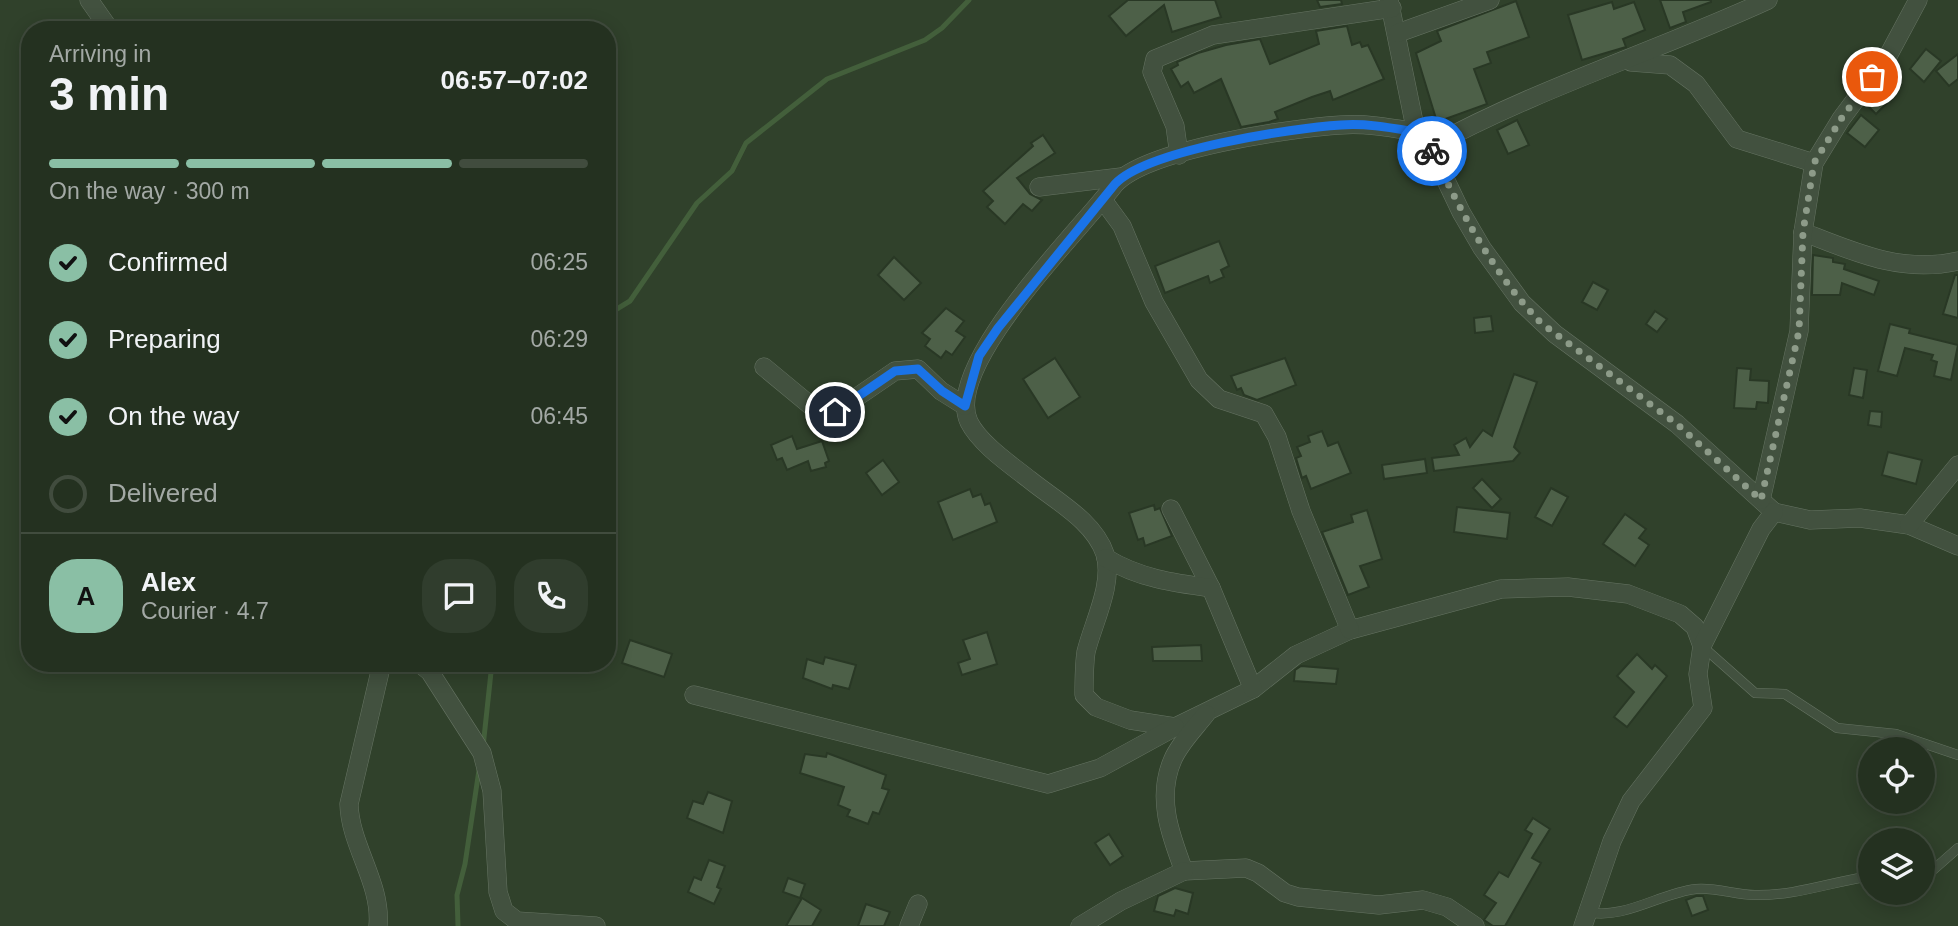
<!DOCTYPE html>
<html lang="en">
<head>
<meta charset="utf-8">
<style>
	:root { --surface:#243120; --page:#303d2d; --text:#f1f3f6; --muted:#a3a9a5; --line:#414c3e; --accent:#8abfa5 }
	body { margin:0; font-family:Helvetica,sans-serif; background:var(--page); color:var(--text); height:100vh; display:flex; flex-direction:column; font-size:26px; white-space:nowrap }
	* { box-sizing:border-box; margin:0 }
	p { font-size:23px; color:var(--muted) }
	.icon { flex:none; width:38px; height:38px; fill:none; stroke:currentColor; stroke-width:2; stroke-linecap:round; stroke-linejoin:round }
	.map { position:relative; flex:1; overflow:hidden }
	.drawer { position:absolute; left:21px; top:21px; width:595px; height:651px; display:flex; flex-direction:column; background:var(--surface); border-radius:28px; box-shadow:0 4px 18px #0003,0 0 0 2px var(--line) }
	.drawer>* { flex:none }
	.tools { position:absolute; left:1858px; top:737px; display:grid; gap:14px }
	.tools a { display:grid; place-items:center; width:77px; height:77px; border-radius:50%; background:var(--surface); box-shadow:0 4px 18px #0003,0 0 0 2px var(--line); font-size:35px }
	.pin { position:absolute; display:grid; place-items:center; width:60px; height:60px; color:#fff; margin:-30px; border:4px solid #fff; border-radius:50%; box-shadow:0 2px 7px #0007 }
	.courier { position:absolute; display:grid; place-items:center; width:70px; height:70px; margin:-35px; border:5px solid #1a73e8; border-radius:50%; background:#fff; color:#222; box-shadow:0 2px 9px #0007 }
	.headline em { font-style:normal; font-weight:700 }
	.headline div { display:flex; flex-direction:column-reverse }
	.headline { display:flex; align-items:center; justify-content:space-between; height:119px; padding:0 28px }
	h1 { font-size:46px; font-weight:700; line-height:52px }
	.bar { display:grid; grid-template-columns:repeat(4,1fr); gap:10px 7px; align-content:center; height:84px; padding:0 28px }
	.bar i { height:9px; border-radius:5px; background:var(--line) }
	.bar .selected { background:var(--accent) }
	.bar p { grid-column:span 4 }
	.line { display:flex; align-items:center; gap:18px; padding:0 28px; border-top:2px solid var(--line) }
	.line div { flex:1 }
	.round { display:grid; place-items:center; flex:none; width:74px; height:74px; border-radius:28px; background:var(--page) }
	ol { padding:0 28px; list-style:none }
	li { display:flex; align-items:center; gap:21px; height:77px }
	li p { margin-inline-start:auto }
	li .icon { padding:7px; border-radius:50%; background:var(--accent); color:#111; stroke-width:4 }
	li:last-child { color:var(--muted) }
	li i { width:38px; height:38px; border:4px solid var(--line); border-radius:50% }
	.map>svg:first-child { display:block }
</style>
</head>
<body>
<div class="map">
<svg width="1958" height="926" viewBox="0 0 1958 926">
	<rect width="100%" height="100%" fill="#30412b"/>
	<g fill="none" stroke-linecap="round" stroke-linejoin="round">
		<g stroke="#435f3b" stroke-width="5">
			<polyline points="607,315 630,301 697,203 732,171 746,143 827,79 925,40 942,28 969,0"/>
			<polyline points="483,747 492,663"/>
			<polyline points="458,926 457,895 465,864 479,770"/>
		</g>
	</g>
	<g fill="#4d6048" stroke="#293825" stroke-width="2">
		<polygon points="1128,0 1215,0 1221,17 1172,32 1164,5 1126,36 1109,16"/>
		<polygon points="1317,0 1341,0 1342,4 1320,7"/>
		<polygon points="1660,0 1711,0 1711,2 1683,12 1686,22 1670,28"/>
		<polygon points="1516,1 1529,37 1487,52 1491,63 1474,69 1487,104 1437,122 1416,53 1441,41 1437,31"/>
		<polygon points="1612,2 1614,9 1634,2 1645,30 1623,39 1626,47 1582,60 1568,15"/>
		<polygon points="1347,26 1352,45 1360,42 1362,47 1368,45 1384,79 1333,100 1330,91 1312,97 1275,112 1278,119 1269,122 1241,127 1221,79 1194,93 1188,82 1181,87 1171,69 1178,65 1177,62 1198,53 1226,45 1260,39 1270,64 1319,44 1316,31"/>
		<polygon points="1926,49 1941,61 1924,82 1910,69"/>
		<polygon points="1958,54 1958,79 1949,86 1936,71"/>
		<polygon points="1879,88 1891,99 1876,114 1866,104"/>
		<polygon points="1861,115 1879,130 1865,147 1847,133"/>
		<polygon points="1517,120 1529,145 1508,154 1497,130"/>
		<polygon points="1043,135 1055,153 1017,178 1030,194 1042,200 1032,211 1023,204 1005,224 987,207 993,201 983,191 1033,146 1031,143"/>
		<polygon points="1219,241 1229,266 1221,270 1224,277 1210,283 1208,276 1165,293 1155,266"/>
		<polygon points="1813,255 1833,258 1833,262 1845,264 1844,269 1879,281 1874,295 1842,283 1840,295 1812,295"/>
		<polygon points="894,257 921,283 904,300 878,275"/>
		<polygon points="1955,275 1958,275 1958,318 1943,314"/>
		<polygon points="1593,282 1608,290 1597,310 1582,302"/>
		<polygon points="946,308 964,321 956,331 965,337 952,355 946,351 941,358 925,346 930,339 922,333"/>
		<polygon points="1655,311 1667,319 1657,332 1646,324"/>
		<polygon points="1491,316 1493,331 1475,333 1474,318"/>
		<polygon points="1890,324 1910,329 1909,333 1958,345 1951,380 1934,376 1937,362 1931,360 1933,355 1905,348 1897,376 1878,371"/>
		<polygon points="1055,358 1080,397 1048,418 1023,379"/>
		<polygon points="1285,358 1296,385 1257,400 1244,395 1241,388 1237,390 1231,376"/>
		<polygon points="1737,368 1751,369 1750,380 1769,381 1768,403 1757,402 1756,409 1734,408"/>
		<polygon points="1854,368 1867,370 1863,398 1849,395"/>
		<polygon points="1514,374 1537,382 1514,447 1520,453 1513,461 1434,471 1432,458 1459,455 1454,445 1466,438 1470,447 1483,430 1492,436"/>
		<polygon points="1870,411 1882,412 1881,427 1868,425"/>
		<polygon points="1322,431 1328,446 1338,442 1351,473 1311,489 1306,476 1302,478 1296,458 1301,456 1297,447 1310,442 1308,436"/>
		<polygon points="792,436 797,449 822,441 829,461 825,463 826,467 811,471 808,461 787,470 782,458 777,460 771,445"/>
		<polygon points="1888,452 1922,460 1916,484 1882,475"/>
		<polygon points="1425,459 1427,473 1384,479 1382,465"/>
		<polygon points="883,460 899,482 882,495 866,473"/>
		<polygon points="1482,479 1501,499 1492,508 1473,488"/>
		<polygon points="1551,488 1568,497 1552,526 1535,517"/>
		<polygon points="970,489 973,497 981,494 985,505 990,503 997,522 953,540 938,502"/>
		<polygon points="1154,505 1155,510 1160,508 1172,536 1145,546 1143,538 1138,540 1129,513"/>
		<polygon points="1457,507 1510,513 1507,539 1454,532"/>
		<polygon points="1367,510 1382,559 1360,566 1369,587 1348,595 1322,532 1353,522 1351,515"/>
		<polygon points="1625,514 1646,529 1639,538 1649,545 1635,566 1603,544"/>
		<polygon points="987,632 997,664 962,675 958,663 970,659 963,640"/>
		<polygon points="630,640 672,654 664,677 622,663"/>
		<polygon points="1201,645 1202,661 1153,661 1152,647"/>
		<polygon points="1637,654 1652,669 1655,665 1667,676 1627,727 1614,717 1634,692 1617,676"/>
		<polygon points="825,657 856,665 849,689 833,685 832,689 803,678 807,659 823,664"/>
		<polygon points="1301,666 1338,669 1336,684 1294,681 1295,670"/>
		<polygon points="827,753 886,775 882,788 889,790 879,814 873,812 868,824 847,816 850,810 838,805 844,787 800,773 805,754 826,757"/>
		<polygon points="708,792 732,801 723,833 687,818 693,801 703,804"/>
		<polygon points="1533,818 1550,829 1532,858 1541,863 1505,926 1493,926 1484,920 1496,903 1484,895 1499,872 1508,877 1532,834 1525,830"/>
		<polygon points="1109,834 1123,856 1110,865 1095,843"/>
		<polygon points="709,860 725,866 717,887 721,889 714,904 688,892 694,877 701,880"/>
		<polygon points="788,878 805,884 800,898 783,892"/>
		<polygon points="1175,888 1193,893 1188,914 1176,910 1174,916 1154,911 1158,896"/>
		<polygon points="1696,896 1703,896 1708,910 1692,916 1686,900"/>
		<polygon points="802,898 821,910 812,926 786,926"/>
		<polygon points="866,904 890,912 884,926 858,926"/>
	</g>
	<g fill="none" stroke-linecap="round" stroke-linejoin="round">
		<g stroke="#667463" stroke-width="10">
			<g id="service">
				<polyline points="1702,646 1755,693 1785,694 1837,728 1896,734 1958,755"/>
				<polyline points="1923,871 1933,870 1958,848"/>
				<path d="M1587,912c38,8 73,-19 109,-23 19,-2 40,6 59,6 40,1 76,-13 116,-19"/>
			</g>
		</g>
		<g stroke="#667463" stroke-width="19">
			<g id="minor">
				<polyline points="89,0 110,30"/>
				<polyline points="1389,0 1416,132 1430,147 1461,212 1482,248 1522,303 1555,334 1677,424 1774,512 1810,520 1860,518 1909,525 1958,546"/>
				<polyline points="1398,33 1490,0"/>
				<polyline points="1631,62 1670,65 1696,84 1737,139 1814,163"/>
				<path d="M1416,132c-24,-4 -50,-9 -75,-7 -50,3 -193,24 -226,59 -33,45 -173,181 -146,238 11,22 42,43 61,58 26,21 64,41 75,74 9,30 -12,69 -19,98 -2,14 -2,29 -2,43l12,12 34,13 45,7 78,-38 43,-34 54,-25 151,-41 67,-2 60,7 52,20 15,13 7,19"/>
				<path d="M1430,147c108,-59 227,-96 338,-147"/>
				<polyline points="1179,155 1175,126 1152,72 1155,59 1213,35 1392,8"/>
				<polyline points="1039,187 1121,177"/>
				<polyline points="1103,200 1122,226 1154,302 1199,380 1219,399 1264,414 1277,437 1301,511 1350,630"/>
				<path d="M1803,232c51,20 99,42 155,29"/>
				<polyline points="764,367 822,415 835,412 895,371 918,369 941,391 965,406"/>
				<polyline points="1761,500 1799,331 1803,232 1814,163 1841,119 1888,56 1918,0"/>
				<polyline points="1171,509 1211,588"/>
				<polyline points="1909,525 1958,465"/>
				<path d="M1106,558c32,20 68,25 105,30l42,101"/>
				<polyline points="419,663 430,672 482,753 492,791 498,892 504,911 517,921 596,926"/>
				<polyline points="694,695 1048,784 1100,768 1175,727"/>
				<path d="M1206,714c-11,14 -26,29 -33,45 -17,38 -3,75 11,112l62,-3 12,5 27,20 13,4 81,8 44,-5 24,7 28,19"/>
				<path d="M378,926c4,-43 -28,-80 -29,-122l33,-141"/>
				<polyline points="909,926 918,904"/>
				<polyline points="1080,926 1121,901 1184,871"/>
				<polyline points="1583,926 1612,841 1631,801 1703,708 1698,674 1702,646 1761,529 1774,512"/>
			</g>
		</g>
		<use href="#service" stroke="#42513f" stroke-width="9"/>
		<use href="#minor" stroke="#42513f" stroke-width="18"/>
	</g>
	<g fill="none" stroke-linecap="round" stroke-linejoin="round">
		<path stroke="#8d9b89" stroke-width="7" stroke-dasharray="0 12.6" d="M1432,151c30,63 61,122 109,172l136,101 84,76 38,-169 4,-99 11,-69 27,-44 31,-42"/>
		<path stroke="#1a73e8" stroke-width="9" d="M835,412l60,-41 23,-2 24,22 23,15 14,-50 19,-28 117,-144c32,-34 177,-56 226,-59 25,-2 51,3 75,7l16,19"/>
	</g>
</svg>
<div class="tools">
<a><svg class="icon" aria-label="locate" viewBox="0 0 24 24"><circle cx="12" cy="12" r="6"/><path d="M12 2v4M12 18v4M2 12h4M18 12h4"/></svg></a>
<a><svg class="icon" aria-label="layers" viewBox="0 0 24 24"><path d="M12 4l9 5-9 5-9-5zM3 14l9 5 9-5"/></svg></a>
</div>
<div class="pin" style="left:1872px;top:77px;background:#ea580c"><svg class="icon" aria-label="bag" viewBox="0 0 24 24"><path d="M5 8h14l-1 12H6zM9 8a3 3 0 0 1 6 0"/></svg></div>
<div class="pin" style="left:835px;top:412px;background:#1f2937"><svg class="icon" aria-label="home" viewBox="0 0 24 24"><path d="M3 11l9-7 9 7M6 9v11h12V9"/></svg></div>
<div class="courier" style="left:1432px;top:151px"><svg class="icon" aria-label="bike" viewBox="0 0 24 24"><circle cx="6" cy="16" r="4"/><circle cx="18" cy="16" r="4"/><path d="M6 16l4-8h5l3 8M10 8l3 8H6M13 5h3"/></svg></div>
<section class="drawer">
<div class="headline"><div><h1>3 min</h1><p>Arriving in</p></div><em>06:57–07:02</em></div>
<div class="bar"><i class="selected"></i><i class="selected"></i><i class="selected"></i><i></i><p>On the way · 300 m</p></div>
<ol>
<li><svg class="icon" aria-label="check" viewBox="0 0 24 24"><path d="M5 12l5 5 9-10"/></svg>Confirmed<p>06:25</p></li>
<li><svg class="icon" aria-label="check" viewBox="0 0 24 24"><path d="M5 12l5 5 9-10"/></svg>Preparing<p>06:29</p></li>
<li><svg class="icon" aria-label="check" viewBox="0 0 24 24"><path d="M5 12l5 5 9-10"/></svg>On the way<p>06:45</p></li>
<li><i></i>Delivered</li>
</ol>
<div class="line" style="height:126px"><b class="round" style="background:var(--accent);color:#111">A</b><div><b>Alex</b><p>Courier · 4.7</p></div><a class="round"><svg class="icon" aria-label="chat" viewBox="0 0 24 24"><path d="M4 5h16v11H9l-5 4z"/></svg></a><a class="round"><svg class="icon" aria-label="phone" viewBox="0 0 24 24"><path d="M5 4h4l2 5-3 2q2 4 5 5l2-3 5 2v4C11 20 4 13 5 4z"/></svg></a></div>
</section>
</div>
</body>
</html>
